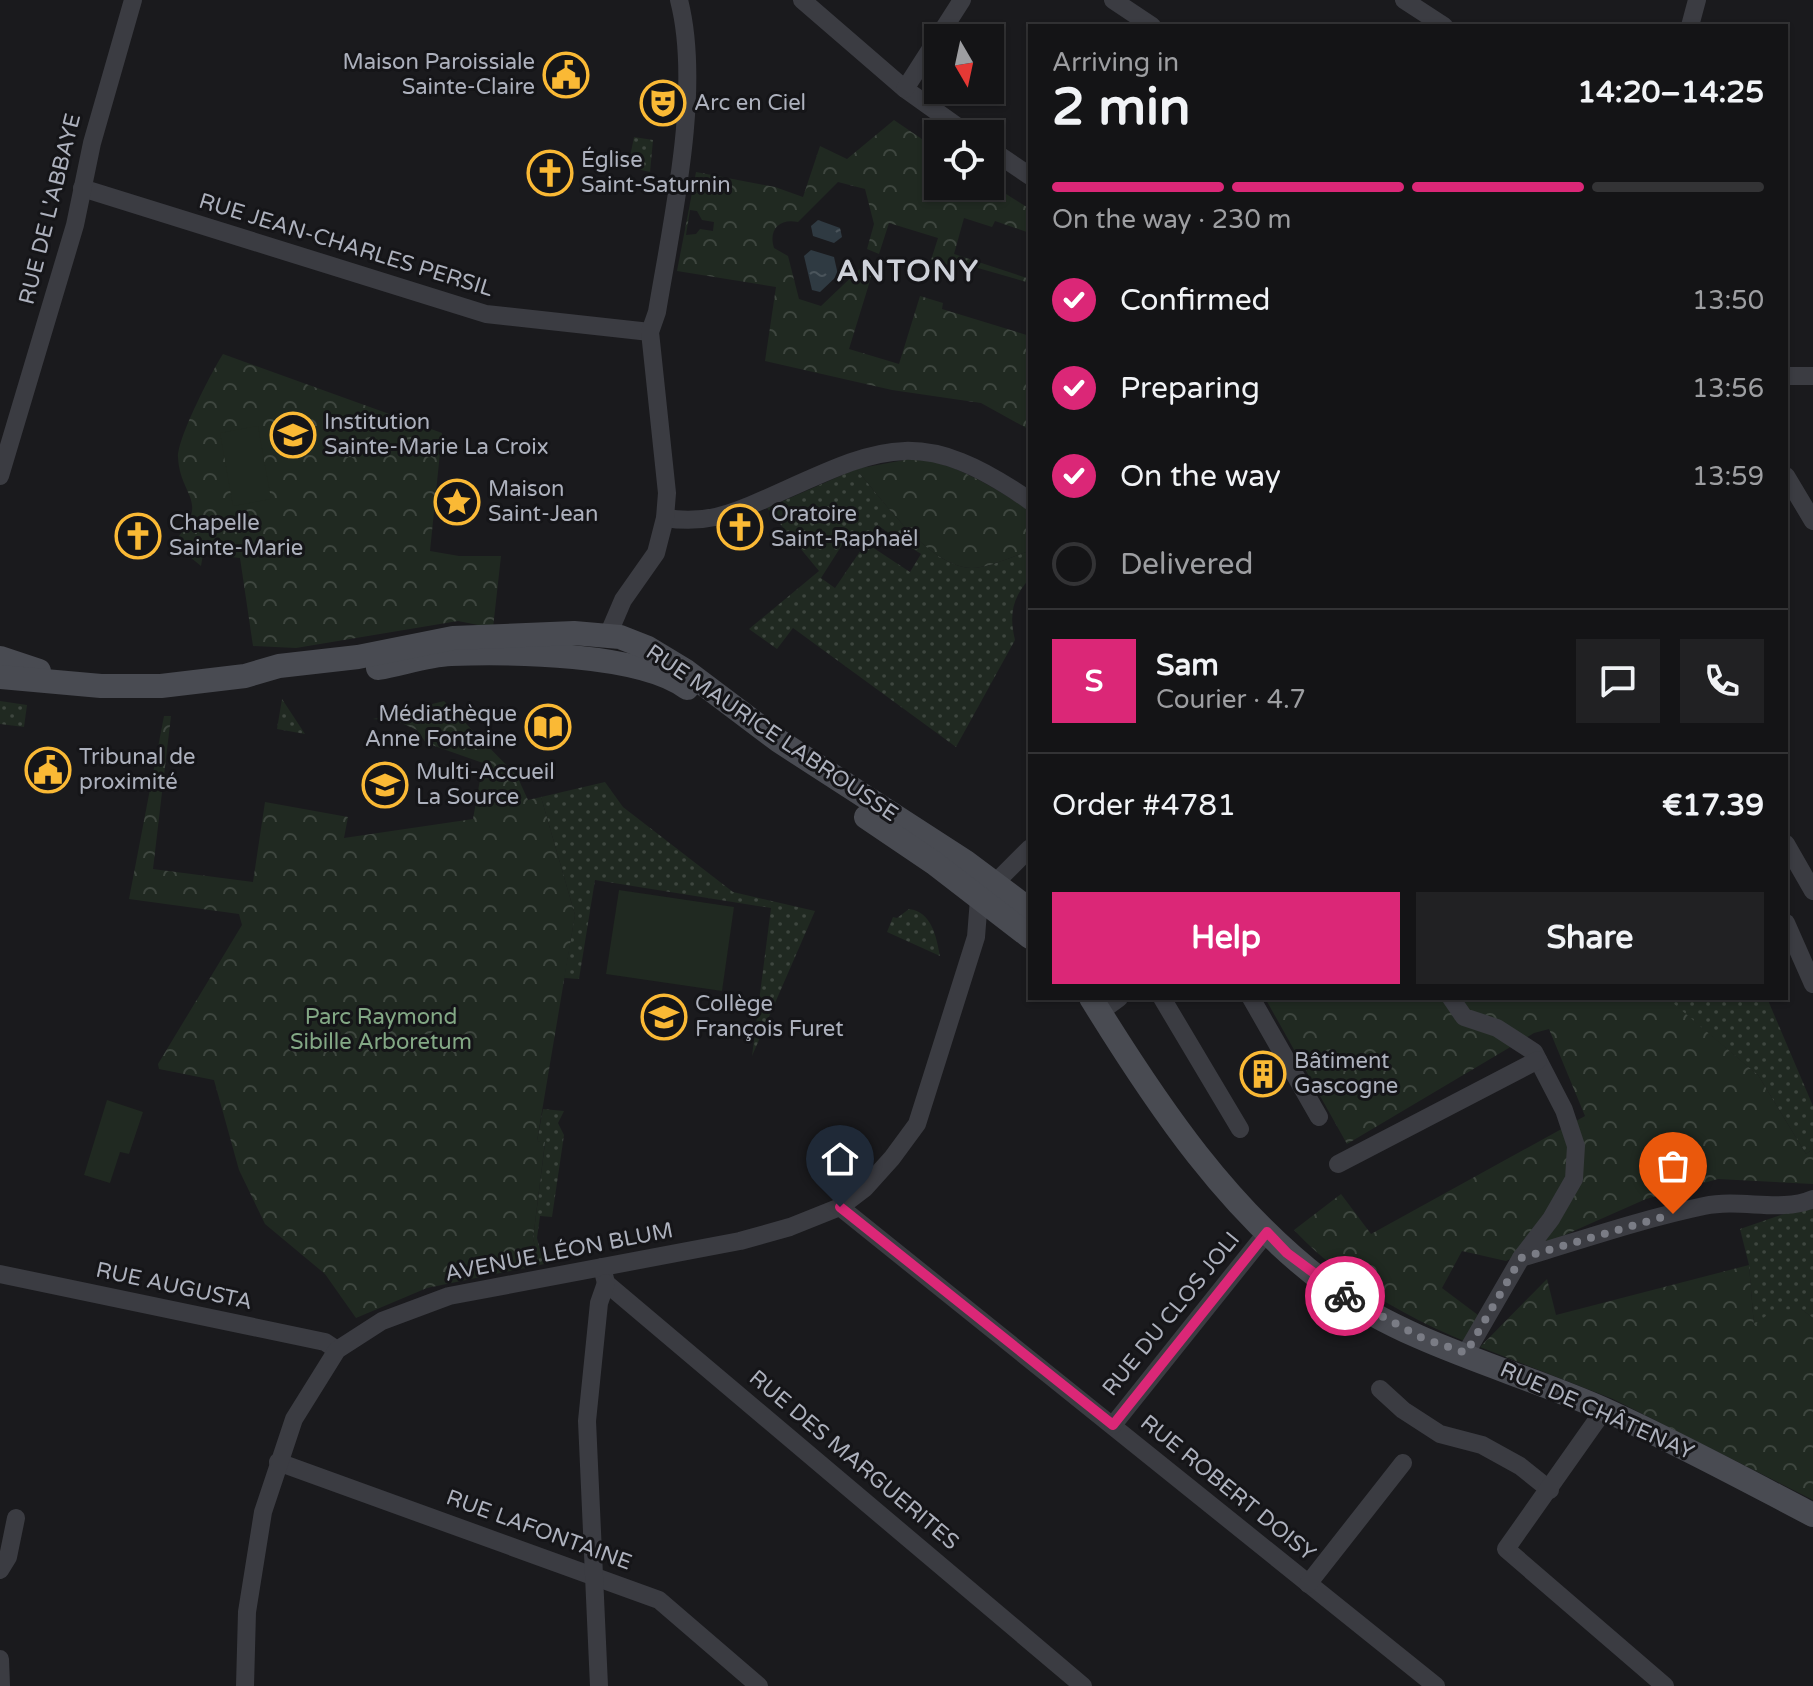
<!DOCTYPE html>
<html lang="en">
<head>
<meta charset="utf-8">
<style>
	:root { --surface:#141416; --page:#212123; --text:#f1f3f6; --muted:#9d9ea1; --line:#333335; --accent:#db2777 }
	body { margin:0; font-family:"Varela Round",sans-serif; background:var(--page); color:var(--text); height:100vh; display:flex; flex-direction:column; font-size:30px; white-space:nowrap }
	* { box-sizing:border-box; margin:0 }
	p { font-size:26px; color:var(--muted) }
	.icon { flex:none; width:44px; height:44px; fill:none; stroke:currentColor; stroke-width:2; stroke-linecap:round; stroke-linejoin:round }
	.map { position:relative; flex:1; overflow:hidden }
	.panel { position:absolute; left:1028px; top:24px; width:760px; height:976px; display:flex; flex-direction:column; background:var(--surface); border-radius:0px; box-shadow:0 2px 6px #0004,0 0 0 2px var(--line) }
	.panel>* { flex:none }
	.needle { width:52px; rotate:171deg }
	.fabs { position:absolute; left:924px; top:24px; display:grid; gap:16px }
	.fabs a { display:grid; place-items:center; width:80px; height:80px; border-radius:0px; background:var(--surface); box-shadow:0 2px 6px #0004,0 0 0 2px var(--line); font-size:40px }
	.pin { position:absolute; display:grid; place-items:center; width:68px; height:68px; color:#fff; margin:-82px -34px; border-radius:50% 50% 50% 0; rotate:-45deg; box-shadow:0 0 8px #0007 }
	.pin .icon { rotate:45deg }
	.courier { position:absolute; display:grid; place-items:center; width:80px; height:80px; margin:-40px; border:6px solid #db2777; border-radius:50%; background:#fff; color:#222; box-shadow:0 2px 10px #0007 }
	.summary em { font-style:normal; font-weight:700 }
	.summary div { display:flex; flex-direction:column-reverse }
	.summary { display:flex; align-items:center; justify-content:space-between; height:136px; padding:0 24px }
	h1 { font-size:52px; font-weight:700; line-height:60px }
	.bar { display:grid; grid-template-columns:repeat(4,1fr); gap:12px 8px; align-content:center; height:96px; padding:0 24px }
	.bar i { height:10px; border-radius:6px; background:var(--line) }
	.bar .on { background:var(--accent) }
	.bar p { grid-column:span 4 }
	.line { display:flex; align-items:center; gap:20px; padding:0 24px; border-top:2px solid var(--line) }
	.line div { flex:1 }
	.round { display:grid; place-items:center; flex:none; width:84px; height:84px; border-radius:0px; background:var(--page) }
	ol { padding:0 24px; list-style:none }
	li { display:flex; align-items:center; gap:24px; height:88px }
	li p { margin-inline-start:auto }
	li .icon { padding:8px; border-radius:50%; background:var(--accent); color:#fff; stroke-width:4 }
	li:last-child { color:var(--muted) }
	li i { width:44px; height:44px; border:4px solid var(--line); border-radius:50% }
	.cta { display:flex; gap:16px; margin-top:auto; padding:16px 24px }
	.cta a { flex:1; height:92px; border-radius:0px; background:var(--accent); color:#fff; font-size:32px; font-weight:700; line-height:92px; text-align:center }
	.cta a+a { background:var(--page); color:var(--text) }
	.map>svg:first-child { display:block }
</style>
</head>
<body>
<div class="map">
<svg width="1813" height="1686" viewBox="0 0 1813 1686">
	<defs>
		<pattern id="grass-dots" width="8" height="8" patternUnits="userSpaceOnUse" patternTransform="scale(2)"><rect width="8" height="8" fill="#202921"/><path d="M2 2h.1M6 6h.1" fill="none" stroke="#3e463f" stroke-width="1.8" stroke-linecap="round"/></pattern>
		<pattern id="forest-crowns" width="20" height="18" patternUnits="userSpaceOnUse" patternTransform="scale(2)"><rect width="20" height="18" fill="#202921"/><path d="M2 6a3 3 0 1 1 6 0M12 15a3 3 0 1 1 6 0" fill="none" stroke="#3e463f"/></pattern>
		<pattern id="water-ripples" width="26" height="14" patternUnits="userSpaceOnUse" patternTransform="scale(2)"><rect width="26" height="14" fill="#2f3a42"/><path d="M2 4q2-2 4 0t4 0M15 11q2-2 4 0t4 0" fill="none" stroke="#4a545b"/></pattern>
	</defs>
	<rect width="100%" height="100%" fill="#1a1a1d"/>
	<g fill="url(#grass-dots)" fill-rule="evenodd">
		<polygon points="634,137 653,140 650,172 628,167"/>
		<path d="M856,469c27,31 72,97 115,99 18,0 41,-12 59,-17v27c-18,20 -21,37 -15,62l-59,107 -163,-119 -16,21 -28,-20 70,-58 -52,-63zM877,525l44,29 -11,18 -44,-29zM849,534l16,10 -30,44 -14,-10z"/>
		<polygon points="282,699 305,734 277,729"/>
		<polygon points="0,701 27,705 24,727 0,724"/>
		<polygon points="605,782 623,807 733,892 815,911 752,1056 771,908 595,880 579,979 564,978 575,915 541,797"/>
		<path d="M909,909c23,3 27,27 31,47l-53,-24 6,-15 4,1z"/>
		<polygon points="1666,998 1767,998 1813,1106 1813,1149 1806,1154 1758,1075"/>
		<polygon points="543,1109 564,1111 558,1123 564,1135 552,1217 540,1216 537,1238 544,1264 540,1265 533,1239 545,1143 537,1141"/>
		<polygon points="1813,1204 1813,1318 1801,1309 1754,1326 1749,1265 1740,1229"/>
	</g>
	<g fill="url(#forest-crowns)" fill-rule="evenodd">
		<path d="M894,120l44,30v36l52,-2 40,25v24l-35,-12 -3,6 -28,-9 -10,36 76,25v4l-73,-21 -2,5 -24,-7 7,-22 -49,-15 -10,31 -12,-5 7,-25 -9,-35 -27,-7 -40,40c-18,-4 -30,7 -24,26l14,8 11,43 22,7 41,-39 11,4 -24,78 50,15 21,-68 23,7 -1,6 88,27v94l-49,-27 -89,-13 -127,-29 11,-74 -99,-16 19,-99 79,15 28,10 17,-51 27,13zM690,210l7,1 5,9 12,2 -1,9 -13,-2 -4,5 -10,1z"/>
		<path d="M223,354l219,79 -12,118 29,5h42l-8,72 -35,-7 -162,27 -43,-2 -13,-88 -37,-4 -2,12 -28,-23c39,-43 7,-45 5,-86 0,-20 34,-86 45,-103z"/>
		<path d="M915,458c45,7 78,29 115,53v40c-18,5 -41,17 -59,17 -43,-2 -88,-68 -115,-99z"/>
		<polygon points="444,701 517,776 528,800 541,797 575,915 537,1141 545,1142 533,1239 540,1265 427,1288 356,1318 325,1274 265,1224 239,1170 214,1080 159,1069 158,1064 242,925 239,914 129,899 164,716 171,716 153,869 253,882 265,802 348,817 344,838 473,819 483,763 426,743 417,730 399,722 373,719"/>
		<path d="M1265,998h402l91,77 48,79 7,-5v35l-95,-5 -72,20 -140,62 -44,-10 -20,37 40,30 -13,25c-62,-25 -129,-63 -175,-113l47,-36 30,40 214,-118 -36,-87 -15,4 -187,111z"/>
		<polygon points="1749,1265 1754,1326 1773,1310 1801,1309 1813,1318 1813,1500 1613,1399 1480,1347 1547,1279 1556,1315"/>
	</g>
	<g fill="#202921">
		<polygon points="258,426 271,499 233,506 220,433"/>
		<polygon points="619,890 734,907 722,991 606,974"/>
		<polygon points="107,1100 143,1112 129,1154 120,1152 110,1183 84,1175"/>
	</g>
	<g fill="url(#water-ripples)">
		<polygon points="818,220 840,228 842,237 834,243 813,236 811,226"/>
		<polygon points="811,250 834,257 838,275 820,292 812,290 804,256"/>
	</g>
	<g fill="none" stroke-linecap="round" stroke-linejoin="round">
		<g stroke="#3b3c42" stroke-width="18">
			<polyline points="802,0 905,89 968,134"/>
			<polyline points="1113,0 1152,26"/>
			<polyline points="1404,0 1444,26"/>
			<polyline points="1690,26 1697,0"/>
			<polyline points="905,89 962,0"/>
			<polyline points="990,149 1030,176"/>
			<polyline points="82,188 486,314 650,332"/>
			<polyline points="1786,376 1813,376"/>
			<polyline points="0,476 75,225 92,143 133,0"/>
			<polyline points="1786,476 1813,521"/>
			<path d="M665,518c39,6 65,-3 100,-19 114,-51 152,-77 265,2"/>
			<path d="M608,635l15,-35 33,-47 9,-35 2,-25 -17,-161 7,-20c15,-91 45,-223 22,-312"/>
			<polyline points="1786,844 1813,891"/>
			<polyline points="1786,923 1813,984"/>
			<polyline points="1162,998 1240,1129"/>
			<polyline points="1251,998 1319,1117"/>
			<path d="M1451,998l13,19 33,11 37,24 30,58 12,36 -2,33 -23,40 -30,39c60,-18 121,-39 183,-52 38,-8 76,7 109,-7"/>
			<polyline points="1100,1012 1119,998"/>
			<polyline points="1338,1164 1538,1060"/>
			<polyline points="840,1207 1436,1686"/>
			<polyline points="602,1267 606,1283 1083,1686"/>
			<polyline points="0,1274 325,1342 337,1350"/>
			<polyline points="1466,1353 1521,1258"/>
			<polyline points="1380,1389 1403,1410 1440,1434 1482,1445 1520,1466 1550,1490"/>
			<polyline points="1604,1410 1506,1549 1665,1686"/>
			<polyline points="1113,1425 1267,1232"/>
			<polyline points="278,1462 659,1600 759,1686"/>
			<polyline points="0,1570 8,1557 16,1518"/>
			<polyline points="1308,1584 1403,1463"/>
			<polyline points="0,1659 1,1686"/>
			<polyline points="245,1686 247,1612 263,1512 294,1419 337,1350 382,1321 449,1296 740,1241 790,1227 840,1207 865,1188 892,1158 917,1124 976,937 979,899 1030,848"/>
			<polyline points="599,1686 587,1421 599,1303 606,1283"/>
		</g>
		<g stroke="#494b52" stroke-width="24">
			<polyline points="0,658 39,671"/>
			<path d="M378,668c24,-4 49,-13 73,-14 59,-2 189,-1 236,34"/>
			<polyline points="0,677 101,686 161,686 245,676 279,666 358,657 453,638 574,633 620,637 648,648 686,671 779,741 966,862 1030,910"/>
			<polyline points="866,817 934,863 1030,937"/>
			<path d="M1091,998c66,107 138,215 242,291 75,55 184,82 270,120 71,32 141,70 210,106"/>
		</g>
	</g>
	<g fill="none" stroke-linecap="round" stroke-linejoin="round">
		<polyline stroke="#7a7c85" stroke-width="8" stroke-dasharray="0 14.4" points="1345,1296 1422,1338 1466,1353 1521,1258 1673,1214"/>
		<polyline stroke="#db2777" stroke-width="10" points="840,1207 1113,1425 1267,1232 1287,1253 1345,1296"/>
	</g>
	<defs>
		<g id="civic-ring" transform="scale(2.3)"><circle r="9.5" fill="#151518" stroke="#fab935" stroke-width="1.5"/><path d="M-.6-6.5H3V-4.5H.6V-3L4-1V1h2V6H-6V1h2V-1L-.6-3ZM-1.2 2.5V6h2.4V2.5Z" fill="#fab935"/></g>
		<g id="theatre-ring" transform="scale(2.3)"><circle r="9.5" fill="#151518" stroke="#fab935" stroke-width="1.5"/><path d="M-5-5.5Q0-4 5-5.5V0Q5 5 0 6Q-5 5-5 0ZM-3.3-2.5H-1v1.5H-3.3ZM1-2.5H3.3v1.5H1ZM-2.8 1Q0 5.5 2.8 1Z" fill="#fab935"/></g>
		<g id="church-ring" transform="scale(2.3)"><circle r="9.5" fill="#151518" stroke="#fab935" stroke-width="1.5"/><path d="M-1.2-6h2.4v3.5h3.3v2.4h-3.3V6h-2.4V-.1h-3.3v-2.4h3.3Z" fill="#fab935"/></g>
		<g id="school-ring" transform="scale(2.3)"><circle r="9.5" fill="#151518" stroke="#fab935" stroke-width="1.5"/><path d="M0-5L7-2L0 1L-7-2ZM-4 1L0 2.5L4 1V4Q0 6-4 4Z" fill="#fab935"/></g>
		<g id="sight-ring" transform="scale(2.3)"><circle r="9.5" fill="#151518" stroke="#fab935" stroke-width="1.5"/><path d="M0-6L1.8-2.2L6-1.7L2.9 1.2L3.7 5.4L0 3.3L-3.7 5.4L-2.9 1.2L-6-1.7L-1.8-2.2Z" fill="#fab935"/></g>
		<g id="library-ring" transform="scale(2.3)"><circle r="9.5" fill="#151518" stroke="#fab935" stroke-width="1.5"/><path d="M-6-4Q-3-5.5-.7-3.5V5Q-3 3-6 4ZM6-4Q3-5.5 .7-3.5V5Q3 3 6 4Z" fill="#fab935"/></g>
		<g id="building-ring" transform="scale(2.3)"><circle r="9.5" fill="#151518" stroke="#fab935" stroke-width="1.5"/><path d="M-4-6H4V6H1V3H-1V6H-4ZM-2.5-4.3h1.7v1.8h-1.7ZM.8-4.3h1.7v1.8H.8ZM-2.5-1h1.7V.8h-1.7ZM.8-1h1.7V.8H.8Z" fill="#fab935"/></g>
	</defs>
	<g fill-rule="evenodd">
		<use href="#civic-ring" x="566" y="75"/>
		<use href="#theatre-ring" x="663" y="103"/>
		<use href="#church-ring" x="550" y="173"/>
		<use href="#school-ring" x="293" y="435"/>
		<use href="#sight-ring" x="457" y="502"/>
		<use href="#church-ring" x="740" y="527"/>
		<use href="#church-ring" x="138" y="536"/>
		<use href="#library-ring" x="548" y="727"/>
		<use href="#civic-ring" x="48" y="770"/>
		<use href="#school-ring" x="385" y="785"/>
		<use href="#school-ring" x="664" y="1017"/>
		<use href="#building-ring" x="1263" y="1074"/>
	</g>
	<g text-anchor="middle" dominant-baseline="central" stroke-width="6" stroke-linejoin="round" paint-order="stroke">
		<g font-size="22" fill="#adb1bd" stroke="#151518" text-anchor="start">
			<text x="535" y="62" text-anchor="end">Maison Paroissiale<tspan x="535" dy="25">Sainte-Claire</tspan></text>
			<text x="694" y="103">Arc en Ciel</text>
			<text x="581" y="160">Église<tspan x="581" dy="25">Saint-Saturnin</tspan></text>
			<text x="324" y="422">Institution<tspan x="324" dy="25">Sainte-Marie La Croix</tspan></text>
			<text x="488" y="489">Maison<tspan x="488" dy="25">Saint-Jean</tspan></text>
			<text x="771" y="514">Oratoire<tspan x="771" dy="25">Saint-Raphaël</tspan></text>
			<text x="169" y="523">Chapelle<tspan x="169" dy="25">Sainte-Marie</tspan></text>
			<text x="517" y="714" text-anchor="end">Médiathèque<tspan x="517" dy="25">Anne Fontaine</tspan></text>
			<text x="79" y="757">Tribunal de<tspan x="79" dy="25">proximité</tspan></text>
			<text x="416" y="772">Multi-Accueil<tspan x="416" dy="25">La Source</tspan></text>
			<text x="695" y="1004">Collège<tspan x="695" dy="25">François Furet</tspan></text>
			<text x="1294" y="1061">Bâtiment<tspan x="1294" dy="25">Gascogne</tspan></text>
		</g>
		<g font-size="22" fill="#adb1bd" stroke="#151518">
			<text transform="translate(50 209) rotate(-76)">RUE DE L'ABBAYE</text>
			<text transform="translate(346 245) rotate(17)">RUE JEAN-CHARLES PERSIL</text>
			<text transform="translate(772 733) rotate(34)">RUE MAURICE LABROUSSE</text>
			<text transform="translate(559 1252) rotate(-11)">AVENUE LÉON BLUM</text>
			<text transform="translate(174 1286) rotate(12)">RUE AUGUSTA</text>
			<text transform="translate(1171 1314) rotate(-51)">RUE DU CLOS JOLI</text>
			<text transform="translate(1597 1411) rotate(24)">RUE DE CHÂTENAY</text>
			<text transform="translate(854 1460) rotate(40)">RUE DES MARGUERITES</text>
			<text transform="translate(1228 1488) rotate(39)">RUE ROBERT DOISY</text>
			<text transform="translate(539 1530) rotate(20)">RUE LAFONTAINE</text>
		</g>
		<g font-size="22" fill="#83a885" stroke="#151518">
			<text x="381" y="1017">Parc Raymond<tspan x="381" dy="25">Sibille Arboretum</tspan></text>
		</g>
		<g font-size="30" font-weight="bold" letter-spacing="2" fill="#ced1d9" stroke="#151518">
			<text x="908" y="271">ANTONY</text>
		</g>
	</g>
</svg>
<div class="fabs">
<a><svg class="needle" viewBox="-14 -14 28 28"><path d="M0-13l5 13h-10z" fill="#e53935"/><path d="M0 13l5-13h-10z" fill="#9d9ea1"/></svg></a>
<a><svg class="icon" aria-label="locate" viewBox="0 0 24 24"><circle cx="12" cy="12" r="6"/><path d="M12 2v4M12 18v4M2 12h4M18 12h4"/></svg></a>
</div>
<div class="pin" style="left:1673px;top:1214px;background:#ea580c"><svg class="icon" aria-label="bag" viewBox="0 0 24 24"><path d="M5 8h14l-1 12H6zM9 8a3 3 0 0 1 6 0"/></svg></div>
<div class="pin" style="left:840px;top:1207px;background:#1f2937"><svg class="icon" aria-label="home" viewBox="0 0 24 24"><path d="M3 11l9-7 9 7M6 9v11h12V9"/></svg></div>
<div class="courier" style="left:1345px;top:1296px"><svg class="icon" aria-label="bike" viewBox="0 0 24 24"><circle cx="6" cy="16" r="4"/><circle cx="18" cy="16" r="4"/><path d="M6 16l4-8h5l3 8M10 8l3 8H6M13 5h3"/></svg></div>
<section class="panel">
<div class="summary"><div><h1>2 min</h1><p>Arriving in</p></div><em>14:20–14:25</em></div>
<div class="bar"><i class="on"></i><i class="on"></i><i class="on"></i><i></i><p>On the way · 230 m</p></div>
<ol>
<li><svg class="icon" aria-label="check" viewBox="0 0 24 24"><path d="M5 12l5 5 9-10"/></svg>Confirmed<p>13:50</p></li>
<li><svg class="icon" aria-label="check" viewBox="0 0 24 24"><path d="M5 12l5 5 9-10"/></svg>Preparing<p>13:56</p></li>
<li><svg class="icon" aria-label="check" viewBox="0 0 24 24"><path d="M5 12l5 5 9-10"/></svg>On the way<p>13:59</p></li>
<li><i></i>Delivered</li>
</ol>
<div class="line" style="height:144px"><b class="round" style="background:var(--accent);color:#fff">S</b><div><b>Sam</b><p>Courier · 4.7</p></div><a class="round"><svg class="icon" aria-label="chat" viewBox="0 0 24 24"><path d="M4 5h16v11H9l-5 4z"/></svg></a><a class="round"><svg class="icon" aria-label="phone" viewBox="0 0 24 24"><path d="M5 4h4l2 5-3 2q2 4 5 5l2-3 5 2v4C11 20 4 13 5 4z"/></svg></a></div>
<div class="line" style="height:104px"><div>Order #4781</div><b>€17.39</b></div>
<div class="cta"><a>Help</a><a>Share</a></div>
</section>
</div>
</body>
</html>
